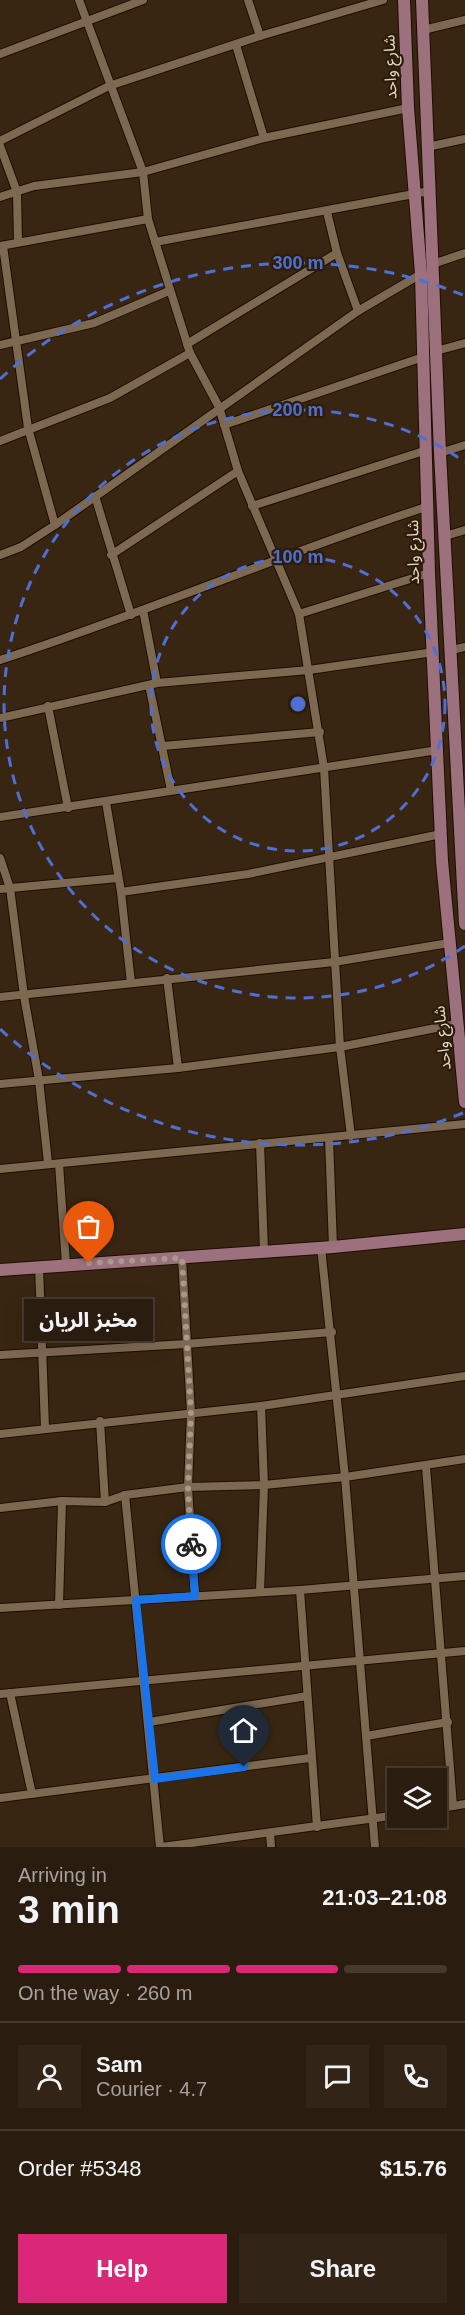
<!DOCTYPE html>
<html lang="en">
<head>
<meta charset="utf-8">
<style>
	:root { --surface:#2a1c0e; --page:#322517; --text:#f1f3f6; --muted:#a5a19e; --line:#463a2e; --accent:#db2777 }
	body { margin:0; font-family:Arial,"Noto Sans Arabic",sans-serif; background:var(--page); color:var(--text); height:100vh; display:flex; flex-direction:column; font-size:22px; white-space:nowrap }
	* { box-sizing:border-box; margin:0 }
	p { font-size:20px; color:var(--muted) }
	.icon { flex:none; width:33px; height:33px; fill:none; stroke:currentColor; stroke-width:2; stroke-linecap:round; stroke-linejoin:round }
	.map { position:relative; height:1847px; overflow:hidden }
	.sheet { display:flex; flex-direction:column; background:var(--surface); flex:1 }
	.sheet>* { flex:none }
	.controls { position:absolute; left:387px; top:1768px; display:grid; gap:12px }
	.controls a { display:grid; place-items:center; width:60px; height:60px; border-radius:0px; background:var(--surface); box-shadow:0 6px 24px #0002,0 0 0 2px var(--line); font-size:30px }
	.pin { position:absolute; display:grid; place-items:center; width:51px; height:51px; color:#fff; margin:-62px -26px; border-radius:50% 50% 50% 0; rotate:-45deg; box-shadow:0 0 6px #0007 }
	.pin .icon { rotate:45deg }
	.courier { position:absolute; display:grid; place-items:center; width:60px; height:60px; margin:-30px; border:4px solid #1a73e8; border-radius:50%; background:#fff; color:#222; box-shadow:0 2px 8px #0007 }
	.bubble { position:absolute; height:42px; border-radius:0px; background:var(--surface); box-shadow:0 6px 24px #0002,0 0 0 2px var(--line); font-size:20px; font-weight:800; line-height:42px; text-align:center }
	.headline em { font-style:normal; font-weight:800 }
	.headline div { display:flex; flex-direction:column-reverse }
	.headline { display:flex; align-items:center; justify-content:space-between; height:102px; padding:0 18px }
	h1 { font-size:39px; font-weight:800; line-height:45px }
	.bar { display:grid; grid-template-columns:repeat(4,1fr); gap:9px 6px; align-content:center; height:72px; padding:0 18px }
	.bar i { height:8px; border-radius:4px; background:var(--line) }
	.bar .selected { background:var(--accent) }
	.bar p { grid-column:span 4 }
	.line { display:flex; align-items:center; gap:15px; padding:0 18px; border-top:2px solid var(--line) }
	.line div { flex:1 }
	.round { display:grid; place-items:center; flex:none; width:63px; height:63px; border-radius:0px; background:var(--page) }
	.primary-button { display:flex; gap:12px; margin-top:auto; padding:12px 18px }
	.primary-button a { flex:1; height:69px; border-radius:0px; background:var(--accent); color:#fff; font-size:24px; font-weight:800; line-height:69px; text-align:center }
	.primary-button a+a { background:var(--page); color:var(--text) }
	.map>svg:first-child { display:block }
</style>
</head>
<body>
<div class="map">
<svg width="465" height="1847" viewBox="0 0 465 1847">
	<rect width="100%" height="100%" fill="#382612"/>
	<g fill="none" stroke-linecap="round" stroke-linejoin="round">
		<g stroke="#1f0e00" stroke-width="10">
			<g id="street">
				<polyline points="79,0 143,172 148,219 190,353 219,407 238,471 299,614 324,768 340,1047 351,1136"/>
				<polyline points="248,0 260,36"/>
				<polyline points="423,30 465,20"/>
				<polyline points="236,45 264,138"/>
				<polyline points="0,54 143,0"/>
				<polyline points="0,141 109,86 260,36 383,0"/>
				<polyline points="0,146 17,192 18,242"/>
				<polyline points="427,147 465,139"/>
				<polyline points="0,197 34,186 143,172 264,138 408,108"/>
				<polyline points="327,212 337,253 358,311"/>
				<polyline points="155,242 430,191"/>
				<polyline points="0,246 148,219"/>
				<polyline points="3,246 28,428 55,525"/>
				<polyline points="433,264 465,253"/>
				<polyline points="187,344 337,253"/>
				<polyline points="0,345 94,323 169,291"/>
				<polyline points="436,351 465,343"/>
				<polyline points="224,425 423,357"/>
				<polyline points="0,441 110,398 190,353"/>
				<polyline points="440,453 465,445"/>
				<polyline points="95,496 131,615"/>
				<polyline points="252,506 427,450"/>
				<polyline points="445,536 465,530"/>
				<polyline points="0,555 21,547 55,525 358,311 421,274"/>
				<polyline points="111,555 238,471"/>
				<polyline points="143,610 157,683"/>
				<polyline points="299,614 429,573"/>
				<polyline points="452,650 465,647"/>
				<path d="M0,660c145,-47 284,-107 429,-154"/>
				<polyline points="149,685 171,790"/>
				<polyline points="48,706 68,808"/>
				<polyline points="0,718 157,683 309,670 434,652"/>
				<polyline points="163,746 320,732"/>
				<polyline points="106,802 121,892 131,983"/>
				<polyline points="0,817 438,750"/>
				<polyline points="0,858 10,888 24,996 39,1080 48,1163"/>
				<polyline points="0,889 118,878"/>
				<polyline points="121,892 248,874 441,834"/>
				<polyline points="167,978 178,1068"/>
				<polyline points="0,997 334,962 449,943"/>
				<polyline points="0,1084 178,1068 340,1047 456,1024"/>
				<polyline points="329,1138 333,1247"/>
				<polyline points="260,1143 264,1251"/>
				<polyline points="59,1164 66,1264"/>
				<polyline points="0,1169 465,1124"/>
				<polyline points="321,1247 345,1477 375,1847"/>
				<polyline points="182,1258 191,1413 188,1487 195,1596"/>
				<polyline points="39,1267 45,1427"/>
				<polyline points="0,1355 186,1344 332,1332"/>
				<polyline points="100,1421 105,1502"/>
				<polyline points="0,1434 261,1406 465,1376"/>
				<polyline points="426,1467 453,1806"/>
				<polyline points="125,1495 160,1847"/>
				<polyline points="0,1508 62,1501 105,1502 125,1495 188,1487 264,1485 345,1477 465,1459"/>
				<polyline points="300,1590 317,1827"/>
				<polyline points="260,1592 264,1485 261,1406"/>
				<polyline points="59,1605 62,1501"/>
				<polyline points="0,1608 300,1590 465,1576"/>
				<polyline points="10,1693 32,1794"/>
				<polyline points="0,1694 465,1651"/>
				<polyline points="149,1722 307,1696"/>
				<polyline points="366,1736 448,1722"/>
				<polyline points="0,1798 310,1758"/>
				<polyline points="436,1809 465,1804"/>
				<polyline points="270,1833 271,1847"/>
				<polyline points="162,1847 398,1815"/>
			</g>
		</g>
		<g stroke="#1f0e00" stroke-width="14">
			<g id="secondary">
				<polyline points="404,0 408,108 421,274 429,573 442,861 465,1102"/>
				<polyline points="422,0 440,453 465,924"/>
				<polyline points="0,1270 333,1247 465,1234"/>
			</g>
		</g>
		<use href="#street" stroke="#7d6852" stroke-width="8"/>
		<use href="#secondary" stroke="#9d707e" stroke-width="12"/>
	</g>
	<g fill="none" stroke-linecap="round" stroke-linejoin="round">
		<polyline stroke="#a79a8b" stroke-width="6" stroke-dasharray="0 10.8" points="89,1263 182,1258 191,1413 188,1487 191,1544"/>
		<polyline stroke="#1a73e8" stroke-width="8" points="191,1544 195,1596 136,1600 155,1779 244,1767"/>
	</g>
	<g fill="none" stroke="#4e70d5" stroke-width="3" stroke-dasharray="10 8">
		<circle cx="298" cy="704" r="147"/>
		<path d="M465 946A294 294 0 1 1 465 462"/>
		<path d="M463 1113A441 441 0 0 1 0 1029M0 379A441 441 0 0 1 463 295"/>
	</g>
	<g text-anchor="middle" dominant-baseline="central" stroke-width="4.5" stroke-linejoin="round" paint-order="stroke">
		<g font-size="16" fill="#e3d8cc" stroke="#2d1c08">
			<text transform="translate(390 67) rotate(-92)">شارع واحد</text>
			<text transform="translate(413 552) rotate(-91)">شارع واحد</text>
			<text transform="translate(442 1038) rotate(-96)">شارع واحد</text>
		</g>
	</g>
	<circle cx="298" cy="704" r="9" fill="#4e70d5" stroke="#2d1c08" stroke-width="3"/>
	<g font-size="18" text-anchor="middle" font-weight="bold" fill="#4e70d5" stroke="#2d1c08" stroke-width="4.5" stroke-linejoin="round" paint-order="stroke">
		<text x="298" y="269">300 m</text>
		<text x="298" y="416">200 m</text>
		<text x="298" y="563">100 m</text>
	</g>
</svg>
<div class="controls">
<a><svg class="icon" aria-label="layers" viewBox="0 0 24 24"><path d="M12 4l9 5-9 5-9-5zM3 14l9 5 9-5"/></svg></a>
</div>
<div class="pin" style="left:89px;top:1263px;background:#ea580c"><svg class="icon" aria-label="bag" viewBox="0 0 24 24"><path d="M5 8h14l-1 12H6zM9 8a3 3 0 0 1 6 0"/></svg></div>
<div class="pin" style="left:244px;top:1767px;background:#1f2937"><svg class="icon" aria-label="home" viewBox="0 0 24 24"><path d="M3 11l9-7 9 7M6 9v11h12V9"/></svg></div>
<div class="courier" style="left:191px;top:1544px"><svg class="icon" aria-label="bike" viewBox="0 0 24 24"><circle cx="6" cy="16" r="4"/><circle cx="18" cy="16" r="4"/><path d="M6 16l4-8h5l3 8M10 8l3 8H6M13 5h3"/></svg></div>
<div class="bubble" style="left:24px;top:1299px;width:129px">مخبز الريان</div>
</div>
<section class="sheet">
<div class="headline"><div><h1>3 min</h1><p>Arriving in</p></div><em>21:03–21:08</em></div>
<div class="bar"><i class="selected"></i><i class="selected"></i><i class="selected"></i><i></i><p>On the way · 260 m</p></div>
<div class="line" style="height:108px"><a class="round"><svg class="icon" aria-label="person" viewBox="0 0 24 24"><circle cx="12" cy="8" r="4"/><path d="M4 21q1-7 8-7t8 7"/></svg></a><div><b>Sam</b><p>Courier · 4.7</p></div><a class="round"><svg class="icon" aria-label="chat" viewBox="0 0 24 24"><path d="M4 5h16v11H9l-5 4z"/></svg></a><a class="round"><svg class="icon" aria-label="phone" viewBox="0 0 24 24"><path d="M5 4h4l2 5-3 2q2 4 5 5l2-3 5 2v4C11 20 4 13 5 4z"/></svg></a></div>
<div class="line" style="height:78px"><div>Order #5348</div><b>$15.76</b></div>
<div class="primary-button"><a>Help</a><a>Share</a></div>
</section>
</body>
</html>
